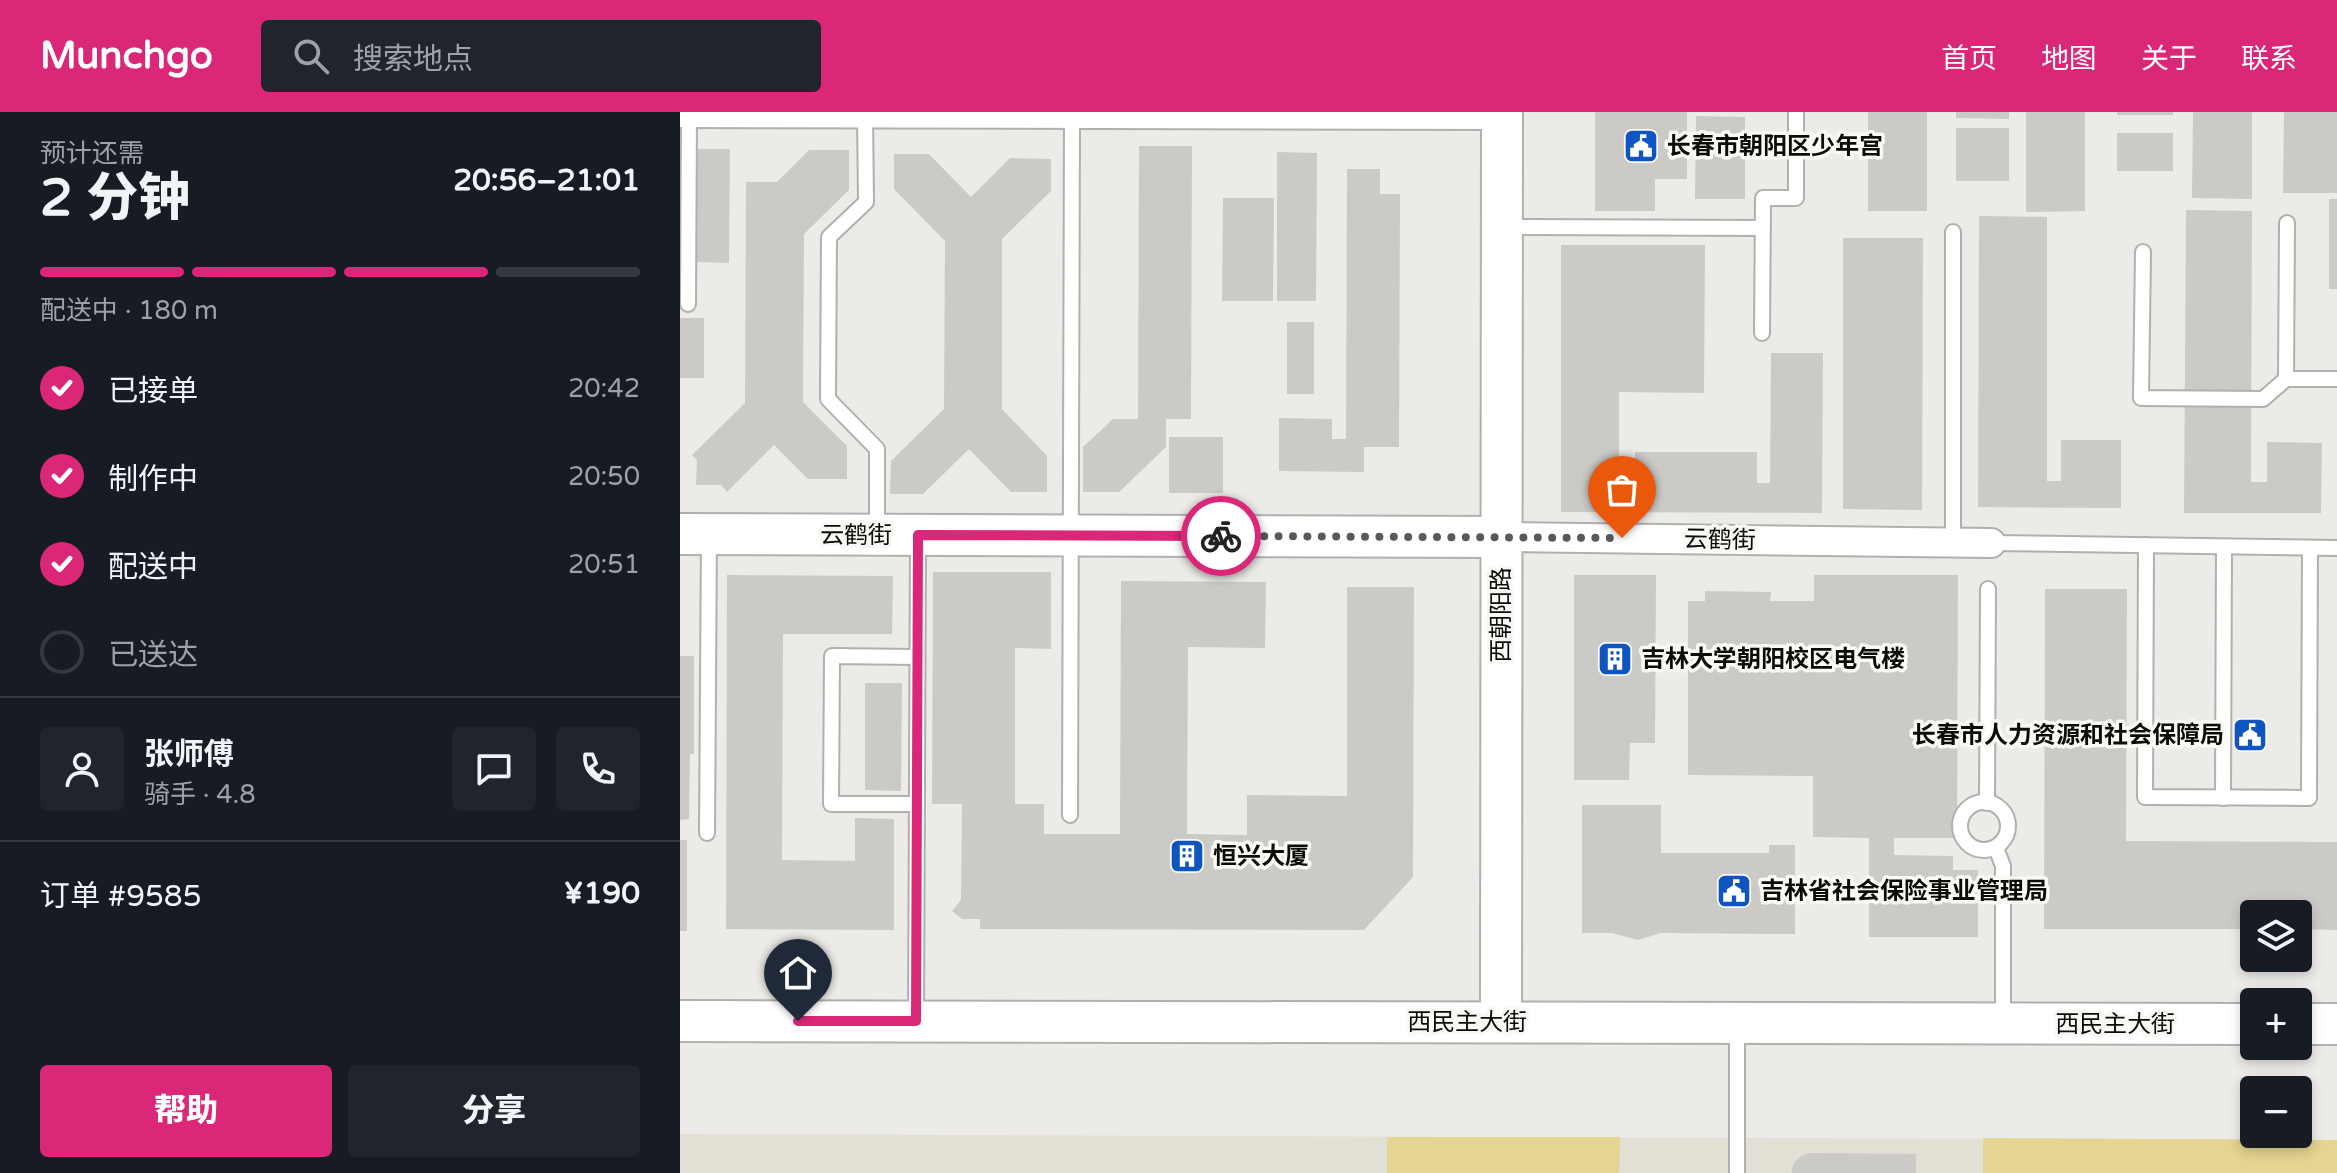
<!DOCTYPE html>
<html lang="zh">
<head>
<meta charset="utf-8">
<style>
	:root { --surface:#171b24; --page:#20242c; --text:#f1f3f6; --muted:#9ea1a6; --line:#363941; --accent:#db2777 }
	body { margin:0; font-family:"Varela Round","Noto Sans SC",sans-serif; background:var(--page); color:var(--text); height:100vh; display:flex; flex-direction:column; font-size:30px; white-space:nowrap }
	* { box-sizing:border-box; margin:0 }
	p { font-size:26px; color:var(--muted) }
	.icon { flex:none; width:44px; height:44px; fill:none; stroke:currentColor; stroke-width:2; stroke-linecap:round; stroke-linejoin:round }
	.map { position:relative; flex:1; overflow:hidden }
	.drawer { display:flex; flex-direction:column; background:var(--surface); width:680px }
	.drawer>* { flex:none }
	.buttons { position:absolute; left:1560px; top:788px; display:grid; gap:16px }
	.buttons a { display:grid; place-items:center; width:72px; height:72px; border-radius:8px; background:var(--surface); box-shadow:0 4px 12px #0003; font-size:40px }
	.pin { position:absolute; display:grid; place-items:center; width:68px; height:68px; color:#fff; margin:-82px -34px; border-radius:50% 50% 50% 0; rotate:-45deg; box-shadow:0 0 8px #0007 }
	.pin .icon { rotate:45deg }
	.courier { position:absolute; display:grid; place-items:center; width:80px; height:80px; margin:-40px; border:6px solid #db2777; border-radius:50%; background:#fff; color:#222; box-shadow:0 2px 10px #0007 }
	.summary em { font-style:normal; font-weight:800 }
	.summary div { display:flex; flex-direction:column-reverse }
	.summary { display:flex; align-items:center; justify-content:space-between; height:136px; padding:0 40px }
	h1 { font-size:52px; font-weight:800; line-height:60px }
	.bar { display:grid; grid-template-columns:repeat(4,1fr); gap:12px 8px; align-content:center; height:96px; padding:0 40px }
	.bar i { height:10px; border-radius:6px; background:var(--line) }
	.bar .current { background:var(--accent) }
	.bar p { grid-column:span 4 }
	.line { display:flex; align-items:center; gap:20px; padding:0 40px; border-top:2px solid var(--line) }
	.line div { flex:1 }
	.round { display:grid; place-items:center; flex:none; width:84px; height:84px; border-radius:8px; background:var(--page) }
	ol { padding:0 40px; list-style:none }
	li { display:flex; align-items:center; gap:24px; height:88px }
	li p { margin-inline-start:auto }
	li .icon { padding:8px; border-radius:50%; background:var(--accent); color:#fff; stroke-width:4 }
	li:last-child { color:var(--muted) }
	li i { width:44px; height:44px; border:4px solid var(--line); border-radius:50% }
	.cta { display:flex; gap:16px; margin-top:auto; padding:16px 40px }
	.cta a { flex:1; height:92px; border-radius:8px; background:var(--accent); color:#fff; font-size:32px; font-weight:800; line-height:92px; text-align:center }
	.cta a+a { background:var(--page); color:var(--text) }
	header { display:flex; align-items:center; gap:48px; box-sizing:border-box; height:112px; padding:0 40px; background:var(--accent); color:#fff }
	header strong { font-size:38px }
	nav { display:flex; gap:44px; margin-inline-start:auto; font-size:28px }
	.search { width:560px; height:72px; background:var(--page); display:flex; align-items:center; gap:20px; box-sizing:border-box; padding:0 28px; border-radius:8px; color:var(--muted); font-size:30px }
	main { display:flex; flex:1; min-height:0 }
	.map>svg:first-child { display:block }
</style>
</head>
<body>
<header>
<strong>Munchgo</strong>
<div class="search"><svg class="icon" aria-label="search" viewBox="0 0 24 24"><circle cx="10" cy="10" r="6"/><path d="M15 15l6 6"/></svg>搜索地点</div>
<nav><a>首页</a><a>地图</a><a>关于</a><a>联系</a></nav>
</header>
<main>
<section class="drawer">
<div class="summary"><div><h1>2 分钟</h1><p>预计还需</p></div><em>20:56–21:01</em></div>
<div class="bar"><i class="current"></i><i class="current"></i><i class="current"></i><i></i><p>配送中 · 180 m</p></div>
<ol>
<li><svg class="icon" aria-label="check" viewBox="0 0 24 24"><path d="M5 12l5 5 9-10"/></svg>已接单<p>20:42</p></li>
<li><svg class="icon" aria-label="check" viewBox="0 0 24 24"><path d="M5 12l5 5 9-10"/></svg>制作中<p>20:50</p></li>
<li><svg class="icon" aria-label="check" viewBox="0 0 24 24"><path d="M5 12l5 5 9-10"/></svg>配送中<p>20:51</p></li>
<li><i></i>已送达</li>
</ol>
<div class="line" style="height:144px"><a class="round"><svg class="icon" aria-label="person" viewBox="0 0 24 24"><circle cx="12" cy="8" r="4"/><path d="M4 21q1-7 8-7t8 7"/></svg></a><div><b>张师傅</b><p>骑手 · 4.8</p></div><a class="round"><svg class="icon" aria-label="chat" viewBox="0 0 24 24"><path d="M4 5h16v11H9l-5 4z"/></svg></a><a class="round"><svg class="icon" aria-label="phone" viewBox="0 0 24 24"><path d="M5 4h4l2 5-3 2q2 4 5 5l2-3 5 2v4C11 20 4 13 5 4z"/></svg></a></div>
<div class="line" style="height:104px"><div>订单 #9585</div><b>¥190</b></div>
<div class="cta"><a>帮助</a><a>分享</a></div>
</section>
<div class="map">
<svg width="1657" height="1061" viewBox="0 0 1657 1061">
	<rect width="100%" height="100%" fill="#ecebe8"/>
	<polygon fill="#e2dfd5" points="0,1022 1657,1028 1657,1061 0,1061"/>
	<g fill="#e5d592">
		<polygon points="707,1025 940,1025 939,1061 707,1061"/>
		<polygon points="1303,1026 1657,1028 1657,1061 1303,1061"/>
	</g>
	<g fill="#cbcac7">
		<polygon points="915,0 1007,0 1007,67 975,67 975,99 915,99"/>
		<rect x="1188" y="0" width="59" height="99"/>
		<polygon points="1276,0 1329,0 1329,7 1276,6"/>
		<polygon points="1346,0 1405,0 1405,99 1346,100"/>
		<rect x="1437" y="0" width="56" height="3"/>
		<polygon points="1513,0 1572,0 1572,87 1512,86"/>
		<polygon points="1604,0 1657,0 1657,81 1603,81"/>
		<polygon points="1016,4 1065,5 1065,87 1015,87"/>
		<rect x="1276" y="16" width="53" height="53"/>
		<rect x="1437" y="21" width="56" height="38"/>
		<polygon points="459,34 512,34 511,307 486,307 486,335 439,380 403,380 403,335 433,307 458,307"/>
		<polygon points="17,37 50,37 49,151 16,150"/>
		<polygon points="129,38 169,38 169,78 124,122 123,290 167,334 167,367 128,367 94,333 47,380 41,373 16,373 17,348 12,343 65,291 66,70 97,70"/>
		<polygon points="597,40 637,41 636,189 597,189"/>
		<polygon points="214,42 249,42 291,85 330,46 371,47 371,79 322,127 322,297 367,344 367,380 331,380 289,337 243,382 210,382 211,349 264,297 265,129 214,77"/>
		<polygon points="667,57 700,57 700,82 720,82 719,335 684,335 684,360 599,359 599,306 652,307 652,327 666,327"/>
		<polygon points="543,86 594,86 593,189 542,189"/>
		<rect x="1649" y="87" width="8" height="90"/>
		<polygon points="1506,98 1572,99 1571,370 1587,370 1587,330 1642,331 1641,401 1504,401"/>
		<polygon points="1299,104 1367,105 1367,369 1381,369 1381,328 1441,328 1441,396 1298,395"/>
		<polygon points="1163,126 1243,126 1242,398 1163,397"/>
		<polygon points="881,133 1025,133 1024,281 939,280 939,371 955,371 955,340 1077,340 1077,371 1090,371 1091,241 1143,241 1142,401 881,400"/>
		<rect x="0" y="206" width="24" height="60"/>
		<rect x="607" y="210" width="27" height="72"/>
		<rect x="489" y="325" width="54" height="56"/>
		<polygon points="253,460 371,460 371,537 335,536 335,692 364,692 364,722 440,722 441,469 586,470 585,536 508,535 507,722 567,723 567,683 667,684 667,475 734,475 733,765 684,818 300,817 300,807 282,807 272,799 281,788 282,692 252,692"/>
		<polygon points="47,463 213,464 212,522 103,522 102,748 175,749 175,706 214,707 214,818 46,817"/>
		<polygon points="894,463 976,463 975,631 950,631 949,668 894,668"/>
		<polygon points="1134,463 1278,463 1277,726 1214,726 1214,743 1273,744 1273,758 1298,758 1298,825 1189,825 1189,726 1133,725 1133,664 1008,663 1008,489 1025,489 1025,479 1091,480 1090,489 1134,489"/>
		<polygon points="1365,477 1447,477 1446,729 1657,730 1657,818 1618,817 1618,802 1574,802 1574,817 1364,817"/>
		<polygon points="0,544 14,544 14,642 10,642 9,707 0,708"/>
		<polygon points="185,571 222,571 221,679 185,678"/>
		<polygon points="902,693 981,693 981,741 1089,741 1089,733 1115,733 1115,822 981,821 958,828 932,821 902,821"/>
		<rect x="0" y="728" width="7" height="91"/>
		<polygon points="1130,1041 1236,1042 1236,1061 1111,1061 1114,1051 1121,1044"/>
	</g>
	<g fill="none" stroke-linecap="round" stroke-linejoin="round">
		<g stroke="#b1b0ad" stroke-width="18">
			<g id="lane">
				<polyline points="185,2 186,90 149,125 148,287 197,337 197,422"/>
				<polyline points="826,115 1083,116"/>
				<polyline points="1463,140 1461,286 1583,287 1606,267 1657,267"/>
				<polyline points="8,192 9,1"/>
				<polyline points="1082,221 1083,86 1116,86 1116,0"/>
				<polyline points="1606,267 1607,111"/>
				<polyline points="1273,431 1273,120"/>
				<polyline points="1311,431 1657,436"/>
				<polyline points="1466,433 1465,685 1629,686 1630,436"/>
				<polyline points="1543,686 1544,435"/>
				<circle cx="1304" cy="714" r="24"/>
				<polyline points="1307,691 1308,477"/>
				<polyline points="237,692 151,692 152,544 237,545"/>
				<polyline points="390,703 392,2"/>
				<polyline points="27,721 29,423"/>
				<polyline points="1316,736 1323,754 1323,910"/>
				<polyline points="236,909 238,426"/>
				<polyline points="1057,1061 1057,915"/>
			</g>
		</g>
		<g stroke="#b1b0ad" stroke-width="32">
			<g id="street">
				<polyline points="0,1 822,3"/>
				<polyline points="822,425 1311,431"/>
			</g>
		</g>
		<g stroke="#b1b0ad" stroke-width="44">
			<g id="secondary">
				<polyline points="0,422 822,425"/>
				<polyline points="0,909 1574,912"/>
				<polyline points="821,910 822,0"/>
				<polyline points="1618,912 1657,912"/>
			</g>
		</g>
		<use href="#lane" stroke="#fff" stroke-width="14"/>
		<use href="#street" stroke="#fff" stroke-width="28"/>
		<use href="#secondary" stroke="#fff" stroke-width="40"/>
	</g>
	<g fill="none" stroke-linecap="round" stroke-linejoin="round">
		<polyline stroke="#5a5958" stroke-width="8" stroke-dasharray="0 14.4" points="541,424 942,426"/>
		<polyline stroke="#db2777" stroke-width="10" points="118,909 236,909 238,423 541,424"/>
	</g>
	<defs>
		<g id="civic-square" transform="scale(1.8)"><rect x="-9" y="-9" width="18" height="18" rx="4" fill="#0f55bf" stroke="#f9f8f5"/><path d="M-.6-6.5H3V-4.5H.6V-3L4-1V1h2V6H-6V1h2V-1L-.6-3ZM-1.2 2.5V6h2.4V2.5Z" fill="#fff"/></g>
		<g id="building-square" transform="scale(1.8)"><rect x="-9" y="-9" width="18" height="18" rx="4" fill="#0f55bf" stroke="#f9f8f5"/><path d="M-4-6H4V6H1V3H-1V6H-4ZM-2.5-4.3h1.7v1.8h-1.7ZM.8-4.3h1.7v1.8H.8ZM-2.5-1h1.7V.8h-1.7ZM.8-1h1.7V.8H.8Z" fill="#fff"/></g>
	</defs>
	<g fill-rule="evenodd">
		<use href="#civic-square" x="961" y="34"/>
		<use href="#building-square" x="935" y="547"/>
		<use href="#civic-square" x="1570" y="623"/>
		<use href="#building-square" x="507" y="744"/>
		<use href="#civic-square" x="1054" y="779"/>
	</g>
	<g text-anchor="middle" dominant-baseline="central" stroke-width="7" stroke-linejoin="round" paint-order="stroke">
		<g font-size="24" font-weight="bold" fill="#0b0b0a" stroke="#f9f8f5" text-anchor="start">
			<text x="987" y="34">长春市朝阳区少年宫</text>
			<text x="961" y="547">吉林大学朝阳校区电气楼</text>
			<text x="1544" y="623" text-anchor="end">长春市人力资源和社会保障局</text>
			<text x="533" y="744">恒兴大厦</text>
			<text x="1080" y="779">吉林省社会保险事业管理局</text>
		</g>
		<g font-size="24" fill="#0b0b0a" stroke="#f9f8f5">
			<text x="176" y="423">云鹤街</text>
			<text transform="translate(1040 428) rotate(1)">云鹤街</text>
			<text transform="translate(821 503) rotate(-90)">西朝阳路</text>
			<text x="787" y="910">西民主大街</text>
			<text x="1435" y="912">西民主大街</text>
		</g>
	</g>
</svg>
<div class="buttons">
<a><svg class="icon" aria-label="layers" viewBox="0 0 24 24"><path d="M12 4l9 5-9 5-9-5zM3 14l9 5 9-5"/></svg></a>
<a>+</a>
<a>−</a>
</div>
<div class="pin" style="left:942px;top:426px;background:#ea580c"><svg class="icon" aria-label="bag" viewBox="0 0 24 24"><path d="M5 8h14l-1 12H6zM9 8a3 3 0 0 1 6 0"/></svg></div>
<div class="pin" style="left:118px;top:909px;background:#1f2937"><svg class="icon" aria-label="home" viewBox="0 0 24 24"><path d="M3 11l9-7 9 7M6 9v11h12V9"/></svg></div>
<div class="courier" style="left:541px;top:424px"><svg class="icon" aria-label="bike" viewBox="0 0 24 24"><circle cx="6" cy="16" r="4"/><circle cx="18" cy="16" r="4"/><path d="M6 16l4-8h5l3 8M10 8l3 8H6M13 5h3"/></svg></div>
</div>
</main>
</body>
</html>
